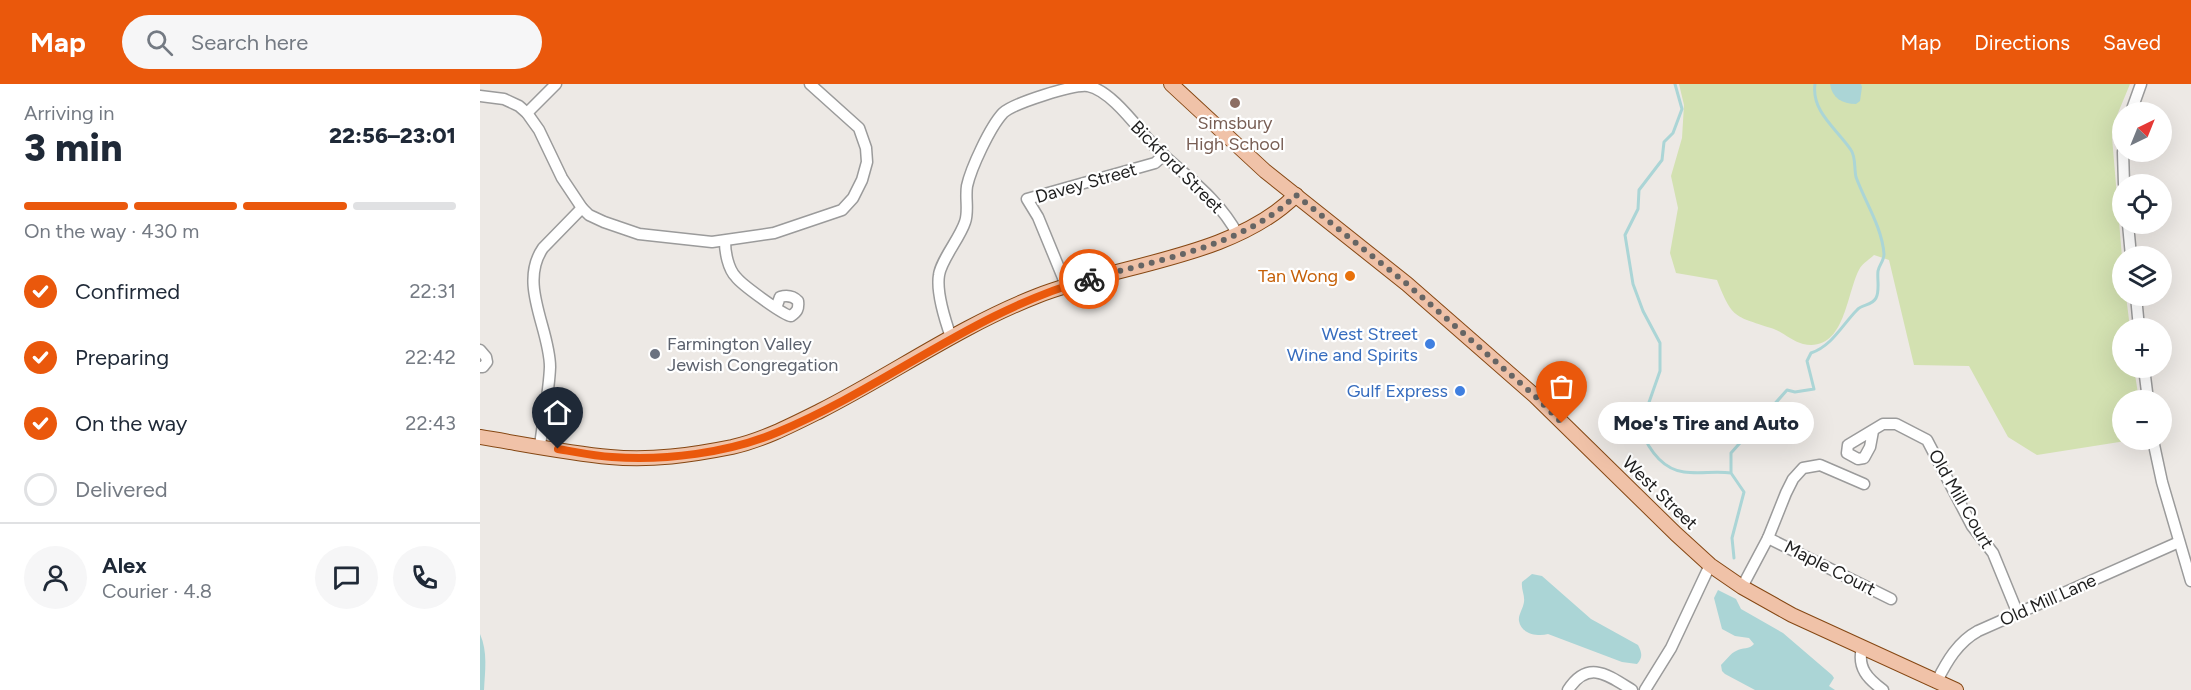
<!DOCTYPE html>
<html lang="en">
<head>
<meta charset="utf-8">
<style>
	:root { --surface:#fff; --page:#f6f6f7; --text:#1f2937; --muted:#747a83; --line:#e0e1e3; --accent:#ea580c }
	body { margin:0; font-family:Figtree,sans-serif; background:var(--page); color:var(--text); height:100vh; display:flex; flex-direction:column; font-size:22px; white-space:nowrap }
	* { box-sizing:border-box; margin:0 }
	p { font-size:20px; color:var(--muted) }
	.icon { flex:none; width:33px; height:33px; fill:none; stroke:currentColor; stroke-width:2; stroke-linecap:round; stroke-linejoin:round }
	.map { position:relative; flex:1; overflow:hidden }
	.sheet { display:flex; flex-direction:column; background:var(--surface); width:480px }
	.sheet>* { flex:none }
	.needle { width:39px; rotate:43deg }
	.fabs { position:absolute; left:1632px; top:18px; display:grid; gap:12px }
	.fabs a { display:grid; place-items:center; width:60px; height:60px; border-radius:50%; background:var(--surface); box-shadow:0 6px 24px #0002; font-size:30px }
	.pin { position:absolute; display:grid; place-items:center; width:51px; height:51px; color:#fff; margin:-62px -26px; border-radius:50% 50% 50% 0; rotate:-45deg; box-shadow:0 0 6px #0007 }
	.pin .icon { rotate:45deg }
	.courier { position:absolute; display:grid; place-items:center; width:60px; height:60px; margin:-30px; border:4px solid #ea580c; border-radius:50%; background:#fff; color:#222; box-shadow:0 2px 8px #0007 }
	.bubble { position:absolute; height:42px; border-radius:21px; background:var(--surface); box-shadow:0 6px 24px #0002; font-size:20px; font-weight:800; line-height:42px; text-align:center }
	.head em { font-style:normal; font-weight:800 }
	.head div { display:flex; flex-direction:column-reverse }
	.head { display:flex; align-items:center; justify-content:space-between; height:102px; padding:0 24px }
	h1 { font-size:39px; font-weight:800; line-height:45px }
	.bar { display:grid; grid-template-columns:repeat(4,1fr); gap:9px 6px; align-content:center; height:72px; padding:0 24px }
	.bar i { height:8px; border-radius:4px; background:var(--line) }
	.bar .selected { background:var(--accent) }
	.bar p { grid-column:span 4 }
	.line { display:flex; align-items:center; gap:15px; padding:0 24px; border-top:2px solid var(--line) }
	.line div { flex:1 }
	.round { display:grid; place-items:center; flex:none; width:63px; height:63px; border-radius:32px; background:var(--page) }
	ol { padding:0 24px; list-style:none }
	li { display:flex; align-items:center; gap:18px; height:66px }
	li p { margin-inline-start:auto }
	li .icon { padding:6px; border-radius:50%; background:var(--accent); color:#fff; stroke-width:4 }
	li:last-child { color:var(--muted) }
	li i { width:33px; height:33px; border:3px solid var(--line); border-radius:50% }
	header { display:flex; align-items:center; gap:36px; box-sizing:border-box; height:84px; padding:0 30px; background:var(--accent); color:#fff }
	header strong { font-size:28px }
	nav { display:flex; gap:33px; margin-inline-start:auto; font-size:21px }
	.search { width:420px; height:54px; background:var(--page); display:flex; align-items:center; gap:15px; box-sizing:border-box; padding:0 21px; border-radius:33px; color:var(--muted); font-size:22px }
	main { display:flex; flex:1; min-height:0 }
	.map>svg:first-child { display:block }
</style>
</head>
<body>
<header>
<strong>Map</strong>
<div class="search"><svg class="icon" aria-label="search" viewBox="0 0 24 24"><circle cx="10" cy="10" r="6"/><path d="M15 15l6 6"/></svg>Search here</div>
<nav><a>Map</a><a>Directions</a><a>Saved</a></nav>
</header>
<main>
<section class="sheet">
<div class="head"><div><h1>3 min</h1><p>Arriving in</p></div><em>22:56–23:01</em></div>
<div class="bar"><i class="selected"></i><i class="selected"></i><i class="selected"></i><i></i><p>On the way · 430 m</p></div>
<ol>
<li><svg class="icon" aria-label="check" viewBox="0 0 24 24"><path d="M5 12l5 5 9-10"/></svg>Confirmed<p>22:31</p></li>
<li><svg class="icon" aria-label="check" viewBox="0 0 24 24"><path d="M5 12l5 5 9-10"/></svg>Preparing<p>22:42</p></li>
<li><svg class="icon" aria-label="check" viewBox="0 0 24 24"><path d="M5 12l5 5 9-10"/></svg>On the way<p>22:43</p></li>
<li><i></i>Delivered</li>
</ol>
<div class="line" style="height:108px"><a class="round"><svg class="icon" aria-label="person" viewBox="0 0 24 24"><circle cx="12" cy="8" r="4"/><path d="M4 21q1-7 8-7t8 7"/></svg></a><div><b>Alex</b><p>Courier · 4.8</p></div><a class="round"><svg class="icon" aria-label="chat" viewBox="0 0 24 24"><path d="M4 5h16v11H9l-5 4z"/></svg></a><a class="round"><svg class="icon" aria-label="phone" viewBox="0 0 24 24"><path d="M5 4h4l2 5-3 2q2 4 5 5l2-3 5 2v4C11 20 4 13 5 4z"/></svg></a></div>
</section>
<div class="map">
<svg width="1711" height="606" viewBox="0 0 1711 606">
	<rect width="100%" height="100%" fill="#ede9e5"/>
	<path fill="#d3e1b1" d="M1199,0h451l-12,29 -6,24 10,120v39h4l4,32h-8v40h12l5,32h-17v40h10l-95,15 -29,-18 -39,-71 -55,-1 -25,-105 -15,-5c-4,4 -11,8 -14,13 -14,24 -14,85 -57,76 -12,-3 -21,-13 -32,-16 -37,-12 -39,-10 -54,-48l-41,-7 -6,-20 8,-45 -7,-32 11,-38 2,-33z"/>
	<g fill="#abd5d6">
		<path d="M1350,0h31l1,3 -2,14 -4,3c-14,0 -24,-6 -26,-20z"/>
		<path d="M1052,490l10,2 49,43 47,26c4,8 5,12 -1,19l-15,-2 -74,-28c-10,3 -27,0 -29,-13 -1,-6 4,-12 5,-19 1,-7 -3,-12 -2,-20z"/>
		<path d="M1238,506l18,9 5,10 42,24 49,42 2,3 -5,8 6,4h-80l-30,-16 -3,-3 -1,-6c5,-5 10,-12 15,-14 7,-4 13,-1 18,-7l-5,-6 -14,-2 -13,-7 -8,-31z"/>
		<path d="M0,550c8,18 5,37 4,56h-4z"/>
	</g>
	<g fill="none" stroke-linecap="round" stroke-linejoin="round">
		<g stroke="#abd5d6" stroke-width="3">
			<path d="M1195,0l7,25 -9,24 -9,9 -2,18 -23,30 -1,19 -13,26 8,49 10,27 17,32v28l-20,57c8,20 21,41 44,44 15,2 32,-1 47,1l13,19 -12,46 2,20"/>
			<path d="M1251,388v-19l56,-63 8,2 19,-3 -7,-28 4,-8c21,-7 31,-28 46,-43 5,-6 15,-4 19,-12 4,-7 1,-19 2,-27 1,-6 6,-10 6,-17 -2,-27 -19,-52 -28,-77 -2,-8 0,-20 -5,-27 -13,-20 -40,-38 -36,-66"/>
		</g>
		<g stroke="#9b9b9b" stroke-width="13">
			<g id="minor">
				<polyline points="0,12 24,15 39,22 47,29 59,46 82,94 102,124 109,131 124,138 159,150 232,158 294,149 362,126 373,114 382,96 387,78 386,64 379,44 330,0"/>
				<polyline points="1651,28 1661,0"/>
				<polyline points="47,29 76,0"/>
				<polyline points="1643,68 1644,100"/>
				<polyline points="1648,140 1651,172"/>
				<path d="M245,157c0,11 3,28 11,36 5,7 47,38 55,39 6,-4 8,-7 7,-15 -5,-5 -11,-6 -18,-4l-4,11"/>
				<polyline points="586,201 558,133 547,115 675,79 684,71"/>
				<polyline points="1656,212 1659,244"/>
				<path d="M471,253c-6,-17 -15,-44 -12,-62 2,-15 21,-37 26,-53 4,-11 0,-24 2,-36 4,-18 23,-59 36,-73 11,-10 71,-29 85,-27 25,5 52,46 70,64 29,27 61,49 80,85"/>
				<polyline points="0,266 6,273 7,278 3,283 0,283"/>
				<polyline points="1664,284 1668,316"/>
				<polyline points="1393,347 1390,363 1384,374 1378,375 1367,369 1368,361 1403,340 1416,340 1447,356 1492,442 1513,469 1538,530"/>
				<polyline points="1673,356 1682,398 1711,497"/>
				<path d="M60,362c3,-26 9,-53 10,-79 0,-38 -32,-83 -7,-119l39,-40"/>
				<polyline points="1288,454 1411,515"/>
				<polyline points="1262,503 1288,454 1306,409 1313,395 1323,384 1340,381 1384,400"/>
				<path d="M1382,564c-5,20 6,31 21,42"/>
				<path d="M1457,597c10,-20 21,-39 41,-50l201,-89"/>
				<path d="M1088,606c20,-31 40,-15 64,0"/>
				<polyline points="1165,606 1191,564 1230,481"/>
			</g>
		</g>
		<g stroke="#854713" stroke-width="16">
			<g id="major">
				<polyline points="691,0 785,87 927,200 1055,312 1196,450 1230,481 1262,503 1312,531 1476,606"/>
				<path d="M0,353c43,7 87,16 130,20 41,4 82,-2 122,-10 31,-7 60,-22 88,-36 73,-37 140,-85 217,-115 81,-32 196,-38 259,-101"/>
			</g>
		</g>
		<use href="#minor" stroke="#fff" stroke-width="10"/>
		<use href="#major" stroke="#f0c2a8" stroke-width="14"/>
	</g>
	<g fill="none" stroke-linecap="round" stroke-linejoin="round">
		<path stroke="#666564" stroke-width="6" stroke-dasharray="0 10.8" d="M609,195c68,-19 156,-33 207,-84l111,89 128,112 27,27"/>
		<path stroke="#ea580c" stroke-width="8" d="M78,365c18,3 36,7 54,8 52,4 117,-4 166,-25 108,-45 196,-121 311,-153"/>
	</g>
	<circle fill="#8d6e63" stroke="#fff" stroke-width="2" cx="755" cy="19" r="6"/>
	<circle fill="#e8710a" stroke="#fff" stroke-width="2" cx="870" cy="192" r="6"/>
	<g fill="#3f7fe0" stroke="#fff" stroke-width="2">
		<circle cx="950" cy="260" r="6"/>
		<circle cx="980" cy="307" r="6"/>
	</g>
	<circle fill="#6b7280" stroke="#fff" stroke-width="2" cx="175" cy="270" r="6"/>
	<g text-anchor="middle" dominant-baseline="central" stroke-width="4.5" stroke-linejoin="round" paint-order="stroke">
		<g font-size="18" fill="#785e54" stroke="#fff">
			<text x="755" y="39">Simsbury<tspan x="755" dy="21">High School</tspan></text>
		</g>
		<g font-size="18" fill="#1e1e1e" stroke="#fff">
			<text transform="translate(697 83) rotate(45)">Bickford Street</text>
			<text transform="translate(606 99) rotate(-16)">Davey Street</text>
			<text transform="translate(1180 409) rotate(44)">West Street</text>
			<text transform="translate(1481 415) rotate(60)">Old Mill Court</text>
			<text transform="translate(1350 484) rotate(27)">Maple Court</text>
			<text transform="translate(1568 516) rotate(-24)">Old Mill Lane</text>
		</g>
		<g font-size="18" fill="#c56008" stroke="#fff" text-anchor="end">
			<text x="858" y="192">Tan Wong</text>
		</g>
		<g font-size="18" fill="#366cbe" stroke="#fff" text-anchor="end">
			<text x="938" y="250">West Street<tspan x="938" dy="21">Wine and Spirits</tspan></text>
			<text x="968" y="307">Gulf Express</text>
		</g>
		<g font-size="18" fill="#5b616d" stroke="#fff" text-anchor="start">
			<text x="187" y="260">Farmington Valley<tspan x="187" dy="21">Jewish Congregation</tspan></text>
		</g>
	</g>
</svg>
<div class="fabs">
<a><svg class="needle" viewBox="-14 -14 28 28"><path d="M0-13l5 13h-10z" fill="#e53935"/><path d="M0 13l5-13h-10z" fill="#747a83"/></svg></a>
<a><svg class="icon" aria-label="locate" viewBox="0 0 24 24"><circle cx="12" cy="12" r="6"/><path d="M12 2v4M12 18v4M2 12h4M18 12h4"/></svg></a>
<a><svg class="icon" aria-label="layers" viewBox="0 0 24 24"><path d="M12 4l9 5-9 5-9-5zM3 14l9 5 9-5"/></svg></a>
<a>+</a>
<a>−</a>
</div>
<div class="pin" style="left:1082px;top:339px;background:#ea580c"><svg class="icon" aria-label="bag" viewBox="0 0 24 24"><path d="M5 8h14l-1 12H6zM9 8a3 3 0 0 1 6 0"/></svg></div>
<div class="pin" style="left:78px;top:365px;background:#1f2937"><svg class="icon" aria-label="home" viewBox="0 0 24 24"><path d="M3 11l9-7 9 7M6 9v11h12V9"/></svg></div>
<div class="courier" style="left:609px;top:195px"><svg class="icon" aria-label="bike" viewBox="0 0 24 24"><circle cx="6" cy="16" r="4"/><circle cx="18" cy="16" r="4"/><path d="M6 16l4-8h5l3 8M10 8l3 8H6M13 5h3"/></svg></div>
<div class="bubble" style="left:1118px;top:318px;width:216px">Moe's Tire and Auto</div>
</div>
</main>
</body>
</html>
